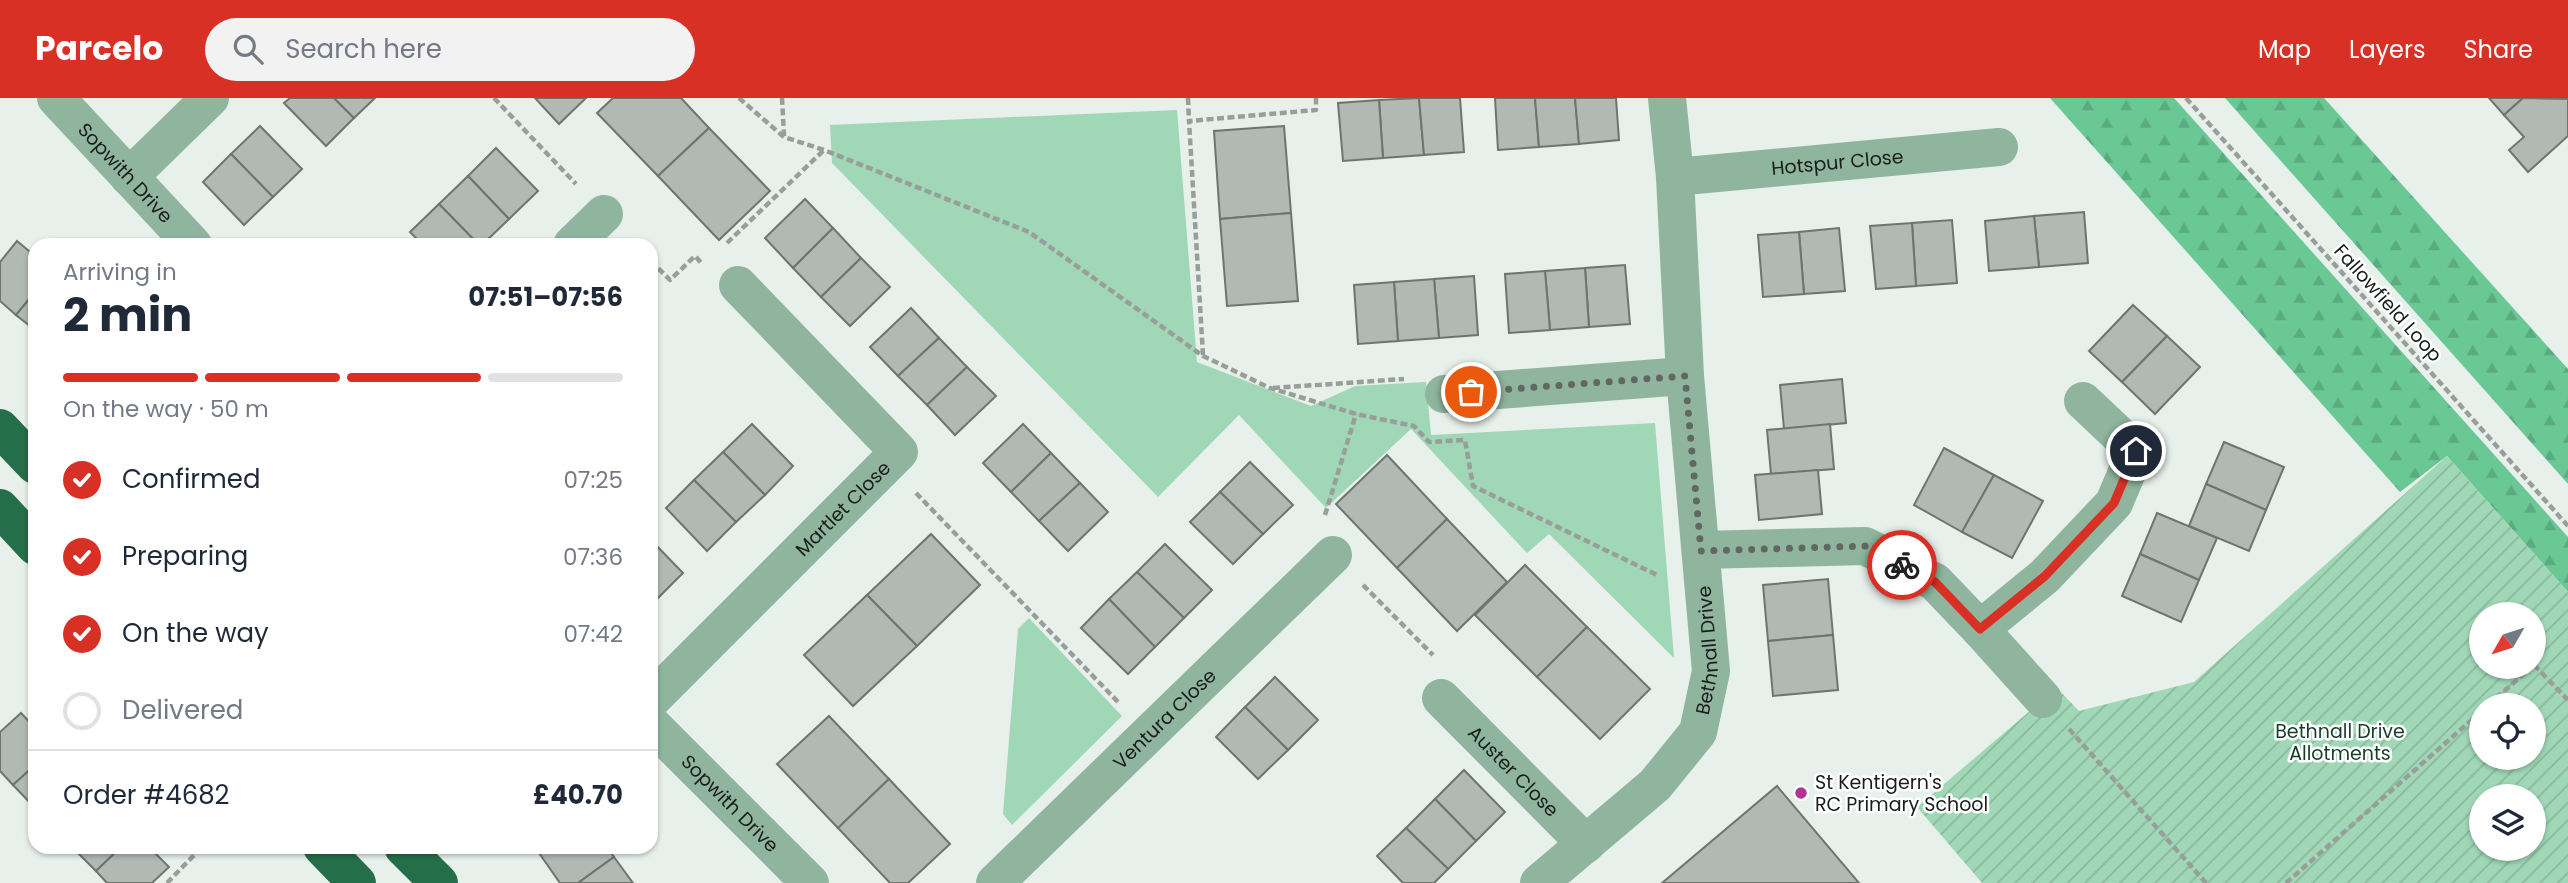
<!DOCTYPE html>
<html lang="en">
<head>
<meta charset="utf-8">
<style>
	:root { --surface:#fff; --page:#f2f2f3; --text:#1f2937; --muted:#747a83; --line:#e0e1e3; --accent:#d93025 }
	body { margin:0; font-family:Poppins,sans-serif; background:var(--page); color:var(--text); height:100vh; display:flex; flex-direction:column; font-size:26px; white-space:nowrap }
	* { box-sizing:border-box; margin:0 }
	p { font-size:23px; color:var(--muted) }
	.icon { flex:none; width:38px; height:38px; fill:none; stroke:currentColor; stroke-width:2; stroke-linecap:round; stroke-linejoin:round }
	.map { position:relative; flex:1; overflow:hidden }
	.drawer { position:absolute; left:28px; top:140px; width:630px; height:616px; display:flex; flex-direction:column; background:var(--surface); border-radius:21px; box-shadow:0 2px 5px #0004 }
	.drawer>* { flex:none }
	.needle { width:46px; rotate:231deg }
	.fabs { position:absolute; left:2469px; top:504px; display:grid; gap:14px }
	.fabs a { display:grid; place-items:center; width:77px; height:77px; border-radius:50%; background:var(--surface); box-shadow:0 2px 5px #0004; font-size:35px }
	.pin { position:absolute; display:grid; place-items:center; width:60px; height:60px; color:#fff; margin:-30px; border:4px solid #fff; border-radius:50%; box-shadow:0 2px 7px #0007 }
	.courier { position:absolute; display:grid; place-items:center; width:70px; height:70px; margin:-35px; border:5px solid #d93025; border-radius:50%; background:#fff; color:#222; box-shadow:0 2px 9px #0007 }
	.summary em { font-style:normal; font-weight:700 }
	.summary div { display:flex; flex-direction:column-reverse }
	.summary { display:flex; align-items:center; justify-content:space-between; height:119px; padding:0 35px }
	h1 { font-size:46px; font-weight:700; line-height:52px }
	.bar { display:grid; grid-template-columns:repeat(4,1fr); gap:10px 7px; align-content:center; height:84px; padding:0 35px }
	.bar i { height:9px; border-radius:5px; background:var(--line) }
	.bar .selected { background:var(--accent) }
	.bar p { grid-column:span 4 }
	.line { display:flex; align-items:center; gap:18px; padding:0 35px; border-top:2px solid var(--line) }
	.line div { flex:1 }
	ol { padding:0 35px; list-style:none }
	li { display:flex; align-items:center; gap:21px; height:77px }
	li p { margin-inline-start:auto }
	li .icon { padding:7px; border-radius:50%; background:var(--accent); color:#fff; stroke-width:4 }
	li:last-child { color:var(--muted) }
	li i { width:38px; height:38px; border:4px solid var(--line); border-radius:50% }
	header { display:flex; align-items:center; gap:42px; box-sizing:border-box; height:98px; padding:0 35px; background:var(--accent); color:#fff }
	header strong { font-size:33px }
	nav { display:flex; gap:38px; margin-inline-start:auto; font-size:24px }
	.search { width:490px; height:63px; background:var(--page); display:flex; align-items:center; gap:18px; box-sizing:border-box; padding:0 24px; border-radius:38px; color:var(--muted); font-size:26px }
	.map>svg:first-child { display:block }
</style>
</head>
<body>
<header>
<strong>Parcelo</strong>
<div class="search"><svg class="icon" aria-label="search" viewBox="0 0 24 24"><circle cx="10" cy="10" r="6"/><path d="M15 15l6 6"/></svg>Search here</div>
<nav><a>Map</a><a>Layers</a><a>Share</a></nav>
</header>
<div class="map">
<svg width="2568" height="785" viewBox="0 0 2568 785">
	<defs>
		<pattern id="forest-firs" width="22" height="20" patternUnits="userSpaceOnUse" patternTransform="scale(1.75)"><rect width="22" height="20" fill="#6ac895"/><path d="M5 1l3.5 6h-7zM16 11l3.5 6h-7z" fill="#5bab80"/></pattern>
		<pattern id="garden-furrows" width="10" height="10" patternUnits="userSpaceOnUse" patternTransform="scale(1.75)"><rect width="10" height="10" fill="#a0d7b6"/><path d="M-1 1l2-2M0 10L10 0M9 11l2-2" fill="none" stroke="#89b89c"/></pattern>
	</defs>
	<rect width="100%" height="100%" fill="#e7f0ea"/>
	<g fill="#a0d7b6">
		<polygon points="1177,12 1197,264 1311,308 1355,288 1426,284 1431,337 1655,325 1674,560 1549,436 1527,455 1411,331 1326,410 1239,317 1158,399 832,65 830,27"/>
		<polygon points="1029,520 1122,618 1012,727 1003,716 1018,531"/>
	</g>
	<g fill="url(#forest-firs)">
		<polygon points="2050,0 2174,0 2568,439 2568,494 2447,358 2400,394"/>
		<polygon points="2225,0 2324,0 2568,271 2568,386"/>
	</g>
	<path fill="url(#garden-furrows)" fill-rule="evenodd" d="M2447,358l121,136v291h-586l-65,-76 140,-119 22,23 115,-29zM2482,516h52v53h-52zM2482,607h52v53h-52zM2482,698h52v53h-52z"/>
	<g fill="#b1b9b4" stroke="#6d7570" stroke-width="2">
		<polygon points="290,0 334,0 354,20 326,48 284,5"/>
		<polygon points="334,0 375,0 354,20"/>
		<polygon points="535,0 586,0 559,26"/>
		<polygon points="613,0 681,0 709,30 658,78 597,15"/>
		<polygon points="1419,0 1424,57 1383,60 1379,2"/>
		<polygon points="1419,0 1460,0 1464,54 1424,57"/>
		<polygon points="1495,0 1535,0 1539,49 1498,52"/>
		<polygon points="1535,0 1575,0 1579,46 1539,49"/>
		<polygon points="1575,0 1616,0 1619,42 1579,46"/>
		<polygon points="2489,0 2523,0 2504,17"/>
		<polygon points="2523,0 2568,1 2568,38 2528,74 2509,52 2524,39 2504,17"/>
		<polygon points="1379,2 1383,60 1343,63 1338,5"/>
		<polygon points="260,28 302,71 273,99 231,56"/>
		<polygon points="1284,28 1291,115 1220,121 1214,33"/>
		<polygon points="709,30 770,93 719,142 658,78"/>
		<polygon points="496,50 538,93 509,121 468,78"/>
		<polygon points="231,56 273,99 244,127 203,84"/>
		<polygon points="468,78 509,121 482,147 479,147 439,106"/>
		<polygon points="805,101 833,130 793,170 765,140"/>
		<polygon points="439,106 479,147 423,147 410,134"/>
		<polygon points="2084,114 2088,165 2039,169 2034,118"/>
		<polygon points="1291,115 1298,203 1227,208 1220,121"/>
		<polygon points="2034,118 2039,169 1989,173 1985,123"/>
		<polygon points="1952,122 1957,185 1916,188 1912,125"/>
		<polygon points="1912,125 1916,188 1876,191 1870,128"/>
		<polygon points="833,130 861,160 821,199 793,170"/>
		<polygon points="1839,130 1845,193 1804,196 1799,134"/>
		<polygon points="1799,134 1804,196 1763,199 1758,137"/>
		<polygon points="17,143 35,158 35,194 16,217 0,203 0,164"/>
		<polygon points="861,160 890,189 850,228 821,199"/>
		<polygon points="1625,167 1630,226 1589,229 1585,170"/>
		<polygon points="1585,170 1589,229 1550,232 1545,173"/>
		<polygon points="1545,173 1550,232 1509,235 1505,176"/>
		<polygon points="1474,178 1478,237 1439,240 1434,181"/>
		<polygon points="1434,181 1439,240 1398,243 1394,184"/>
		<polygon points="1394,184 1398,243 1358,246 1354,187"/>
		<polygon points="35,194 35,232 16,217"/>
		<polygon points="2133,207 2167,238 2122,284 2089,253"/>
		<polygon points="911,210 939,240 898,278 870,249"/>
		<polygon points="2167,238 2200,269 2155,316 2122,284"/>
		<polygon points="939,240 967,269 927,307 898,278"/>
		<polygon points="967,269 996,298 955,337 927,307"/>
		<polygon points="1842,281 1846,325 1784,331 1780,287"/>
		<polygon points="752,326 793,368 765,397 723,354"/>
		<polygon points="1023,326 1051,355 1011,394 983,365"/>
		<polygon points="1830,326 1834,371 1771,376 1767,332"/>
		<polygon points="2224,344 2284,369 2266,412 2206,386"/>
		<polygon points="1944,350 1994,377 1962,434 1914,407"/>
		<polygon points="723,354 765,397 736,424 694,382"/>
		<polygon points="1051,355 1080,385 1039,423 1011,394"/>
		<polygon points="1387,357 1447,421 1397,470 1336,406"/>
		<polygon points="1250,364 1293,407 1263,436 1220,394"/>
		<polygon points="1818,372 1822,416 1759,422 1755,377"/>
		<polygon points="1994,377 2043,403 2012,460 1962,434"/>
		<polygon points="694,382 736,424 707,453 666,410"/>
		<polygon points="1080,385 1108,414 1068,453 1039,423"/>
		<polygon points="2206,386 2266,412 2249,453 2189,428"/>
		<polygon points="1220,394 1263,436 1233,466 1190,424"/>
		<polygon points="2157,415 2217,440 2199,482 2140,456"/>
		<polygon points="1447,421 1507,484 1457,533 1397,470"/>
		<polygon points="931,436 980,487 917,548 867,497"/>
		<polygon points="651,442 683,475 655,503 651,499"/>
		<polygon points="1165,446 1212,492 1184,520 1137,474"/>
		<polygon points="2140,456 2199,482 2181,524 2122,498"/>
		<polygon points="1525,467 1587,529 1537,579 1475,517"/>
		<polygon points="1137,474 1184,520 1155,549 1109,501"/>
		<polygon points="1828,481 1833,537 1768,543 1763,487"/>
		<polygon points="867,497 917,548 853,608 804,557"/>
		<polygon points="1109,501 1155,549 1128,576 1081,530"/>
		<polygon points="1587,529 1650,591 1600,641 1537,579"/>
		<polygon points="1833,537 1838,592 1773,598 1768,543"/>
		<polygon points="1275,579 1318,622 1288,652 1245,609"/>
		<polygon points="1245,609 1288,652 1258,681 1216,639"/>
		<polygon points="21,615 35,630 35,667 13,687 0,673 0,634"/>
		<polygon points="829,618 889,681 838,730 777,666"/>
		<polygon points="35,667 35,710 13,687"/>
		<polygon points="1464,672 1505,714 1476,743 1435,701"/>
		<polygon points="889,681 950,746 908,785 890,785 838,730"/>
		<polygon points="1777,688 1859,785 1662,785"/>
		<polygon points="1435,701 1476,743 1448,771 1406,730"/>
		<polygon points="1406,730 1448,771 1434,785 1403,785 1377,758"/>
		<polygon points="72,749 121,749 96,773"/>
		<polygon points="121,749 149,749 169,769 152,785 107,785 96,773"/>
		<polygon points="547,749 607,749 614,759 578,785 560,785 539,755"/>
		<polygon points="614,759 633,785 578,785"/>
	</g>
	<g fill="none" stroke-linecap="round" stroke-linejoin="round">
		<g stroke="#989f9b" stroke-width="4.5" stroke-dasharray="7 3.5" stroke-linecap="butt">
			<polyline points="494,0 576,86"/>
			<polyline points="739,0 784,39 824,52 1029,134 1203,258 1270,290 1356,316 1414,328 1429,344 1465,342 1473,388 1659,478"/>
			<polyline points="782,0 784,38"/>
			<polyline points="1188,0 1189,23"/>
			<polyline points="2186,0 2568,428"/>
			<polyline points="727,145 824,52"/>
			<polyline points="651,163 670,182 695,158 703,167"/>
			<polyline points="1203,257 1189,23 1316,12 1316,0"/>
			<polyline points="1273,290 1404,281"/>
			<polyline points="916,395 1119,605"/>
			<polyline points="1325,417 1356,316"/>
			<polyline points="1363,487 1433,557"/>
			<polyline points="2534,567 2568,602"/>
			<polyline points="2488,607 2532,569"/>
			<polyline points="2069,631 2206,785"/>
			<polyline points="167,785 202,749"/>
			<polyline points="2286,785 2482,613"/>
		</g>
		<g stroke="#8fb59e" stroke-width="38">
			<path id="s1" d="M56,0l137,147"/>
			<polyline points="129,79 210,0"/>
			<path id="s2" d="M1675,79l324,-30"/>
			<polyline points="572,147 604,116"/>
			<polyline points="1444,296 1685,278"/>
			<polyline points="1701,452 1865,448 1935,484 1980,531 2045,478 2114,405 2136,353 2083,303"/>
			<polyline points="1980,531 2043,601"/>
			<path id="s3" d="M1441,600l145,146"/>
			<path id="s4" d="M651,602l248,-248 -161,-167"/>
			<path id="s5" d="M651,626l159,159"/>
			<path id="s6" d="M995,785l338,-328"/>
			<path id="s7" d="M1539,785l116,-98 43,-53 13,-61 -26,-295 -10,-199 -8,-79"/>
		</g>
		<g stroke="#246e49" stroke-width="38">
			<polyline points="0,330 35,367"/>
			<polyline points="0,410 35,448"/>
			<polyline points="322,749 357,785"/>
			<polyline points="403,749 439,785"/>
		</g>
	</g>
	<g fill="none" stroke-linecap="round" stroke-linejoin="round">
		<polyline stroke="#616763" stroke-width="7" stroke-dasharray="0 12.6" points="1471,294 1685,278 1701,453 1865,448 1902,467"/>
		<polyline stroke="#d93025" stroke-width="9" points="1902,467 1935,484 1980,531 2045,478 2114,405 2136,353"/>
	</g>
	<circle fill="#ab3791" stroke="#fff" stroke-width="2.5" cx="1801" cy="695" r="7"/>
	<g text-anchor="middle" dominant-baseline="central" stroke-width="5" stroke-linejoin="round" paint-order="stroke">
		<g font-size="19" fill="#191d1b" stroke="#fff">
			<text stroke="none"><textPath href="#s2" startOffset="163">Hotspur Close</textPath></text>
			<text stroke="none"><textPath href="#s1" startOffset="102">Sopwith Drive</textPath></text>
			<text transform="translate(2388 205) rotate(48)">Fallowfield Loop</text>
			<text stroke="none"><textPath href="#s4" startOffset="271">Martlet Close</textPath></text>
			<text stroke="none"><textPath href="#s7" startOffset="303">Bethnall Drive</textPath></text>
			<text stroke="none"><textPath href="#s6" startOffset="236">Ventura Close</textPath></text>
			<text stroke="none"><textPath href="#s3" startOffset="103">Auster Close</textPath></text>
			<text stroke="none"><textPath href="#s5" startOffset="112">Sopwith Drive</textPath></text>
		</g>
		<g font-size="19" fill="#163e2a" stroke="#fff">
			<text x="2340" y="633">Bethnall Drive<tspan x="2340" dy="22">Allotments</tspan></text>
		</g>
		<g font-size="19" fill="#191d1b" stroke="#fff" text-anchor="start">
			<text x="1815" y="684">St Kentigern's<tspan x="1815" dy="22">RC Primary School</tspan></text>
		</g>
	</g>
</svg>
<div class="fabs">
<a><svg class="needle" viewBox="-14 -14 28 28"><path d="M0-13l5 13h-10z" fill="#e53935"/><path d="M0 13l5-13h-10z" fill="#747a83"/></svg></a>
<a><svg class="icon" aria-label="locate" viewBox="0 0 24 24"><circle cx="12" cy="12" r="6"/><path d="M12 2v4M12 18v4M2 12h4M18 12h4"/></svg></a>
<a><svg class="icon" aria-label="layers" viewBox="0 0 24 24"><path d="M12 4l9 5-9 5-9-5zM3 14l9 5 9-5"/></svg></a>
</div>
<div class="pin" style="left:1471px;top:294px;background:#ea580c"><svg class="icon" aria-label="bag" viewBox="0 0 24 24"><path d="M5 8h14l-1 12H6zM9 8a3 3 0 0 1 6 0"/></svg></div>
<div class="pin" style="left:2136px;top:353px;background:#1f2937"><svg class="icon" aria-label="home" viewBox="0 0 24 24"><path d="M3 11l9-7 9 7M6 9v11h12V9"/></svg></div>
<div class="courier" style="left:1902px;top:467px"><svg class="icon" aria-label="bike" viewBox="0 0 24 24"><circle cx="6" cy="16" r="4"/><circle cx="18" cy="16" r="4"/><path d="M6 16l4-8h5l3 8M10 8l3 8H6M13 5h3"/></svg></div>
<section class="drawer">
<div class="summary"><div><h1>2 min</h1><p>Arriving in</p></div><em>07:51–07:56</em></div>
<div class="bar"><i class="selected"></i><i class="selected"></i><i class="selected"></i><i></i><p>On the way · 50 m</p></div>
<ol>
<li><svg class="icon" aria-label="check" viewBox="0 0 24 24"><path d="M5 12l5 5 9-10"/></svg>Confirmed<p>07:25</p></li>
<li><svg class="icon" aria-label="check" viewBox="0 0 24 24"><path d="M5 12l5 5 9-10"/></svg>Preparing<p>07:36</p></li>
<li><svg class="icon" aria-label="check" viewBox="0 0 24 24"><path d="M5 12l5 5 9-10"/></svg>On the way<p>07:42</p></li>
<li><i></i>Delivered</li>
</ol>
<div class="line" style="height:91px"><div>Order #4682</div><b>£40.70</b></div>
</section>
</div>
</body>
</html>
